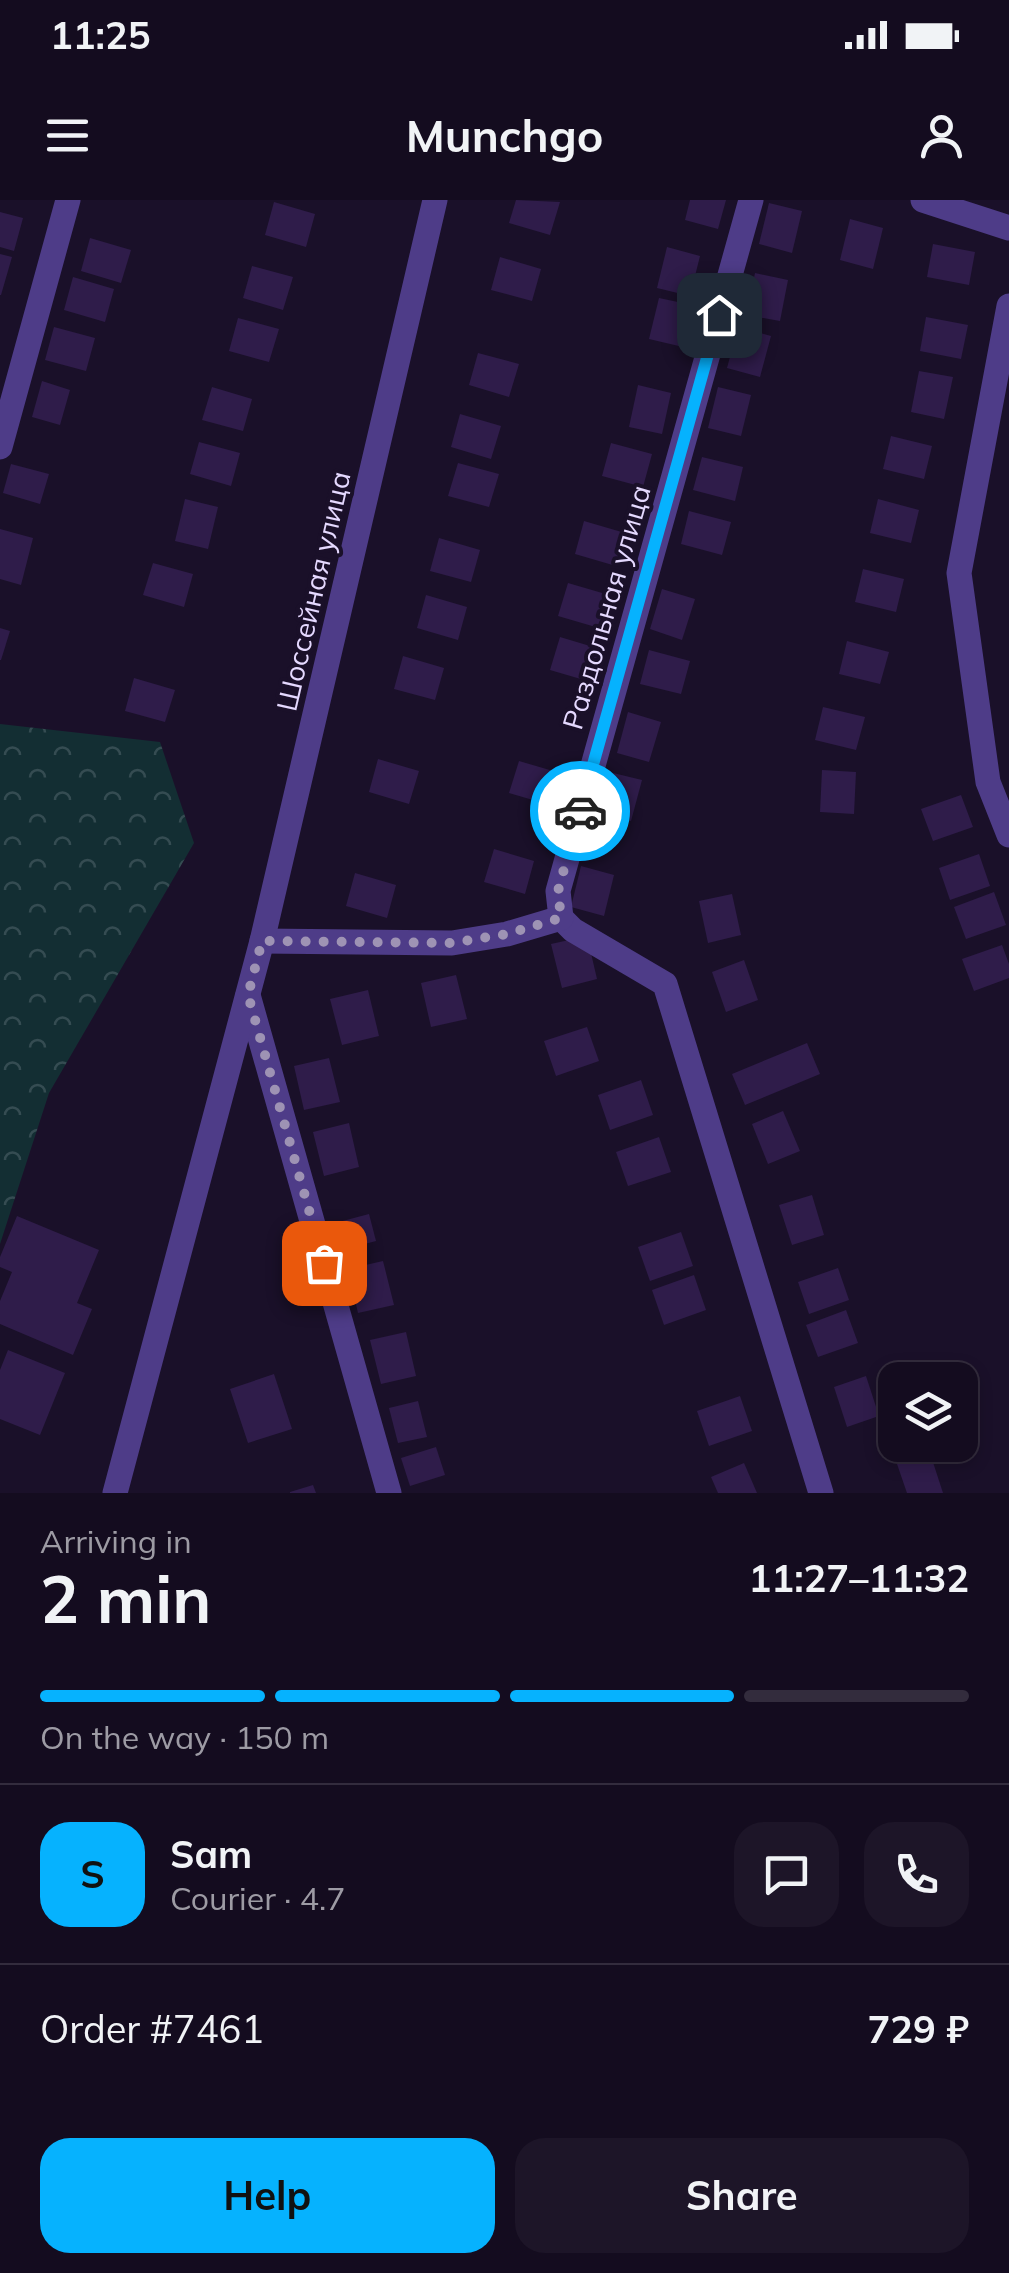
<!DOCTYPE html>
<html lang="en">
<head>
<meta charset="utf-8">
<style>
	:root { --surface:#140c1f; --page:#1d1528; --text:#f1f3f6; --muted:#9d9ba4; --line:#332c3d; --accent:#06b2fe }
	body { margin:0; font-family:Mulish,sans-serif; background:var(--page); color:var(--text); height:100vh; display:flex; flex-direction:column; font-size:38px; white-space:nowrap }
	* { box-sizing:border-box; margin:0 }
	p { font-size:32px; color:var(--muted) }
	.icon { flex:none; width:55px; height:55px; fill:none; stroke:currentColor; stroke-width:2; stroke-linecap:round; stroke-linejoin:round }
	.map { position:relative; height:1293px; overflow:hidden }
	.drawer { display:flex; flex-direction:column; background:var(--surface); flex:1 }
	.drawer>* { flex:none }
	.tools { position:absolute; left:878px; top:1162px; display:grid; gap:20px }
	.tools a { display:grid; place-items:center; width:100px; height:100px; border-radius:20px; background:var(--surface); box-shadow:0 5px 15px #0003,0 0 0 2px var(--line); font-size:50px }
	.pin { position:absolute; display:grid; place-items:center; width:85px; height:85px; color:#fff; margin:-42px; border-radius:20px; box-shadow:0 5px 15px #0006 }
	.courier { position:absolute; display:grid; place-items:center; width:100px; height:100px; margin:-50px; border:8px solid #06b2fe; border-radius:50%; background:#fff; color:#222; box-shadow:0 2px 12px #0007 }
	.summary em { font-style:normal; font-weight:700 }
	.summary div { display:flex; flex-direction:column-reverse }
	.summary { display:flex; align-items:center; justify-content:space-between; height:170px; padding:0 40px }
	h1 { font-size:65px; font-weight:700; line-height:75px }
	.bar { display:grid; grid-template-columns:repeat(4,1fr); gap:15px 10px; align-content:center; height:120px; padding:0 40px }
	.bar i { height:12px; border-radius:8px; background:var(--line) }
	.bar .selected { background:var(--accent) }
	.bar p { grid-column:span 4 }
	.line { display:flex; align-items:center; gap:25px; padding:0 40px; border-top:2px solid var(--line) }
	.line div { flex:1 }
	.round { display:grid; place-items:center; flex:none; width:105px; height:105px; border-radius:30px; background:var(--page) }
	.action { display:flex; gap:20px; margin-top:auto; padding:20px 40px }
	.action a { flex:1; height:115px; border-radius:30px; background:var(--accent); color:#111; font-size:40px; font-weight:700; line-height:115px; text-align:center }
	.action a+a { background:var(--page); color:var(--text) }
	.status { display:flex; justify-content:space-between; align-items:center; height:70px; padding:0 50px; background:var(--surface); direction:ltr }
	.status svg { height:28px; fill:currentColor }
	header { display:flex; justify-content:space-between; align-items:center; height:130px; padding:0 40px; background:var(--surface); font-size:45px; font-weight:700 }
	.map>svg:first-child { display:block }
</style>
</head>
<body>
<div class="status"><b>11:25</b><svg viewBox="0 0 49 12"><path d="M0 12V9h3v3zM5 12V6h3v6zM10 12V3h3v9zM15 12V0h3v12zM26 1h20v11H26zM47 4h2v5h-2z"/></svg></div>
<header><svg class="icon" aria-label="menu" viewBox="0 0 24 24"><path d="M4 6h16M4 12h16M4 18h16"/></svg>Munchgo<svg class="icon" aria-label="person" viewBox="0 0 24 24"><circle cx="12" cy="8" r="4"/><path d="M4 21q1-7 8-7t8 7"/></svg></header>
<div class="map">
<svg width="1009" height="1293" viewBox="0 0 1009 1293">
	<defs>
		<pattern id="forest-crowns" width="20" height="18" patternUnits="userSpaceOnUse" patternTransform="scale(2.5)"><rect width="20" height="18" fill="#132e33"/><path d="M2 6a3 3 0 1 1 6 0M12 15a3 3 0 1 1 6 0" fill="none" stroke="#354c52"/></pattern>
	</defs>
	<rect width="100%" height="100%" fill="#1a1029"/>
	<polygon fill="url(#forest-crowns)" points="0,524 160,542 194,643 49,893 0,1044"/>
	<g fill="#2f1c4a">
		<polygon points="516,0 560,2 550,35 509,23"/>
		<polygon points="690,0 726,0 718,29 685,20"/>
		<polygon points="274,2 315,14 306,47 265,35"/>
		<polygon points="769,3 802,11 792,53 759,44"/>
		<polygon points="0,12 23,18 14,51 0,47"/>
		<polygon points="850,19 883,28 873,69 840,60"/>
		<polygon points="90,38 131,50 121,83 81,71"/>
		<polygon points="933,44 975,52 969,85 927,77"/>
		<polygon points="667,47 700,56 690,96 657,88"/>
		<polygon points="0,54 12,57 1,95 0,95"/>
		<polygon points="500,57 541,69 532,101 491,90"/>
		<polygon points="252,66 293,77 283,110 243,98"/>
		<polygon points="755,73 788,80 780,121 746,115"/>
		<polygon points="73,77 114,89 105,122 64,110"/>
		<polygon points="659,98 692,105 683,147 649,139"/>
		<polygon points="926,117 968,125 961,159 920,151"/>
		<polygon points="238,118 279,129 269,162 229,151"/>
		<polygon points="54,127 95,138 86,171 45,160"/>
		<polygon points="738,127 771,136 760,177 727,168"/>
		<polygon points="478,153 519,164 509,197 469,185"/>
		<polygon points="919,171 953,177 944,219 911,212"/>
		<polygon points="42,181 70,190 60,225 32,217"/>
		<polygon points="638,185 671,193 662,234 629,227"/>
		<polygon points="212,187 252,199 243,231 202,220"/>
		<polygon points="718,187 751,195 741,236 708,228"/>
		<polygon points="460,214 501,226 491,259 451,247"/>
		<polygon points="891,236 932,246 924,279 883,269"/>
		<polygon points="199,242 240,253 231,286 190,274"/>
		<polygon points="611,243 652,254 643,287 602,276"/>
		<polygon points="702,257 743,267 735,301 693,290"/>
		<polygon points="458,263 499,274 489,307 448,296"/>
		<polygon points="11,264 49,274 40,304 3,293"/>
		<polygon points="185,299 218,307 208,349 175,341"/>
		<polygon points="878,299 919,310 911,343 870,333"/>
		<polygon points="689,311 731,322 722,355 681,344"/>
		<polygon points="584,321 625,333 616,366 575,354"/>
		<polygon points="0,329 33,338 21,385 0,379"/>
		<polygon points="439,338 480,350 471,382 430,371"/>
		<polygon points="153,363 193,374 184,407 143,395"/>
		<polygon points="863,369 904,379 896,412 855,402"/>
		<polygon points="568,383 609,395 599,428 558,416"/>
		<polygon points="662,389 695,399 682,440 650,429"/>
		<polygon points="426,395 467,407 458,440 417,428"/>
		<polygon points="0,428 10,431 1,460 0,460"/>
		<polygon points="560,437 600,449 591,482 550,470"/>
		<polygon points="847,441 889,452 880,484 839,474"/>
		<polygon points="649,450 690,461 681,494 640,484"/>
		<polygon points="403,456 444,468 435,500 394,489"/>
		<polygon points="134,478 175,490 165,522 125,511"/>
		<polygon points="823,507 865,517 856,550 815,540"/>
		<polygon points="628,512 661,522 649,562 617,553"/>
		<polygon points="378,559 419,571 409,604 369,592"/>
		<polygon points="519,561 560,573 550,605 509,593"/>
		<polygon points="822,570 856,572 854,614 820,612"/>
		<polygon points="609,572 642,580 631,621 598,613"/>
		<polygon points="961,595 973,627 933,641 921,609"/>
		<polygon points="494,649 534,661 525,694 484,682"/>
		<polygon points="979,654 990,686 950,700 939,668"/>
		<polygon points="581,666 614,675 604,716 571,707"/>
		<polygon points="355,673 396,685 387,718 346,706"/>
		<polygon points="994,692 1006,725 966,739 954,707"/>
		<polygon points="732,694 741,735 708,743 699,701"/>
		<polygon points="587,736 597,779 562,788 551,744"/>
		<polygon points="1002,745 1009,764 1009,778 974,791 962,759"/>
		<polygon points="744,760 758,800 726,812 712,772"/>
		<polygon points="456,775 467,819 431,827 421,783"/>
		<polygon points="368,790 379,836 342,845 330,799"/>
		<polygon points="587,827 599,861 556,876 544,841"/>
		<polygon points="807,843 820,874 745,905 732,874"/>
		<polygon points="329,858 340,902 304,910 294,866"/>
		<polygon points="641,880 653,915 610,930 598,895"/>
		<polygon points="783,911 800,951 768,964 752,924"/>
		<polygon points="349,923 359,967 324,976 313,932"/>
		<polygon points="659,937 671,972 628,986 616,952"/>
		<polygon points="812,995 824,1035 792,1045 779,1005"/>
		<polygon points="369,1014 376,1041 342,1050 335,1023"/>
		<polygon points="17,1016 99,1050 77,1103 92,1109 73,1155 0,1124 0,1101 12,1072 0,1067 0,1057"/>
		<polygon points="681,1032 693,1066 650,1081 638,1047"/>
		<polygon points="383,1061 394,1105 358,1113 348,1069"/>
		<polygon points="838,1068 849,1100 809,1114 798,1082"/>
		<polygon points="694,1075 706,1110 664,1125 652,1090"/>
		<polygon points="846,1110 858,1143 818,1157 806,1125"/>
		<polygon points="406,1132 416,1176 381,1184 370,1140"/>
		<polygon points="8,1150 65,1173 40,1235 0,1219 0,1170"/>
		<polygon points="274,1174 292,1229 248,1243 230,1189"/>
		<polygon points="866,1176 879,1216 847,1227 834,1187"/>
		<polygon points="740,1196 752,1231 709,1246 697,1211"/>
		<polygon points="418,1201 427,1237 398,1243 389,1208"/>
		<polygon points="436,1247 445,1275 410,1286 401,1258"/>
		<polygon points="930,1253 943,1293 907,1293 897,1264"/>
		<polygon points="744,1263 757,1293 718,1293 711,1277"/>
		<polygon points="313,1285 316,1293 290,1293 290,1292"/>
	</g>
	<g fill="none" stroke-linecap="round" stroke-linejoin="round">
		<g stroke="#4e3c88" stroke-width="25">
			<polyline points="751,0 558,691 561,718 573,730 665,784 821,1293"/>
			<polyline points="923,0 1009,28"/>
			<polyline points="1009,106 959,373 988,582 1009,635"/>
			<polyline points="0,247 68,0"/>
			<polyline points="262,741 452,743 507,734 561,718"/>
			<polyline points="248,795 389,1293"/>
			<polyline points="115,1293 262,741 435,0"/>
		</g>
	</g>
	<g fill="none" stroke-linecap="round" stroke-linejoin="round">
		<polyline stroke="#9e93b4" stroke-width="10" stroke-dasharray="0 18" points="324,1063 248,795 262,741 452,743 507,734 561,718 558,691 580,611"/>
		<polyline stroke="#06b2fe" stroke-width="12" points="580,611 719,115"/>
	</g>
	<g text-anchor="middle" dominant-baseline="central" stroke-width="8" stroke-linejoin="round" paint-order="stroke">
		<g font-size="28" fill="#e5d9ff" stroke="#1a1029">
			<text transform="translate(313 391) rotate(-77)">Шоссейная улица</text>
			<text transform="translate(606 407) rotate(-74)">Раздольная улица</text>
		</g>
	</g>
</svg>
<div class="tools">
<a><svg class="icon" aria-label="layers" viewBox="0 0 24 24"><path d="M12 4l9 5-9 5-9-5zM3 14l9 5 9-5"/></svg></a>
</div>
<div class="pin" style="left:324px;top:1063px;background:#ea580c"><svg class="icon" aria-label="bag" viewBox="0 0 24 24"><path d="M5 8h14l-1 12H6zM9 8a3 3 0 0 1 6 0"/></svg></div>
<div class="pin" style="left:719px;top:115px;background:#1f2937"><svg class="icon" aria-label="home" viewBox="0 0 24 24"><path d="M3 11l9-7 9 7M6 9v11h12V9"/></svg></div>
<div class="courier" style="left:580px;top:611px"><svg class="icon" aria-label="car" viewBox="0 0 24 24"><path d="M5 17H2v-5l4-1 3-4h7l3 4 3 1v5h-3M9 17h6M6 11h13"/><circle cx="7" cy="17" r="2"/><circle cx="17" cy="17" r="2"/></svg></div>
</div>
<section class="drawer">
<div class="summary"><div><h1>2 min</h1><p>Arriving in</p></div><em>11:27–11:32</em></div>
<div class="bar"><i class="selected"></i><i class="selected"></i><i class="selected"></i><i></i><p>On the way · 150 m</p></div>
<div class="line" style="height:180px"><b class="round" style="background:var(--accent);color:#111">S</b><div><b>Sam</b><p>Courier · 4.7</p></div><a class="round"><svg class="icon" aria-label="chat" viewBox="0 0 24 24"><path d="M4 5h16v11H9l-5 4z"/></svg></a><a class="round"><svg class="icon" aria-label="phone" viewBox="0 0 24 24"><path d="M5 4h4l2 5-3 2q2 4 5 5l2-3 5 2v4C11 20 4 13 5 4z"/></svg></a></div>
<div class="line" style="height:130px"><div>Order #7461</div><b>729 ₽</b></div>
<div class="action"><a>Help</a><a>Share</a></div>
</section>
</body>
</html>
